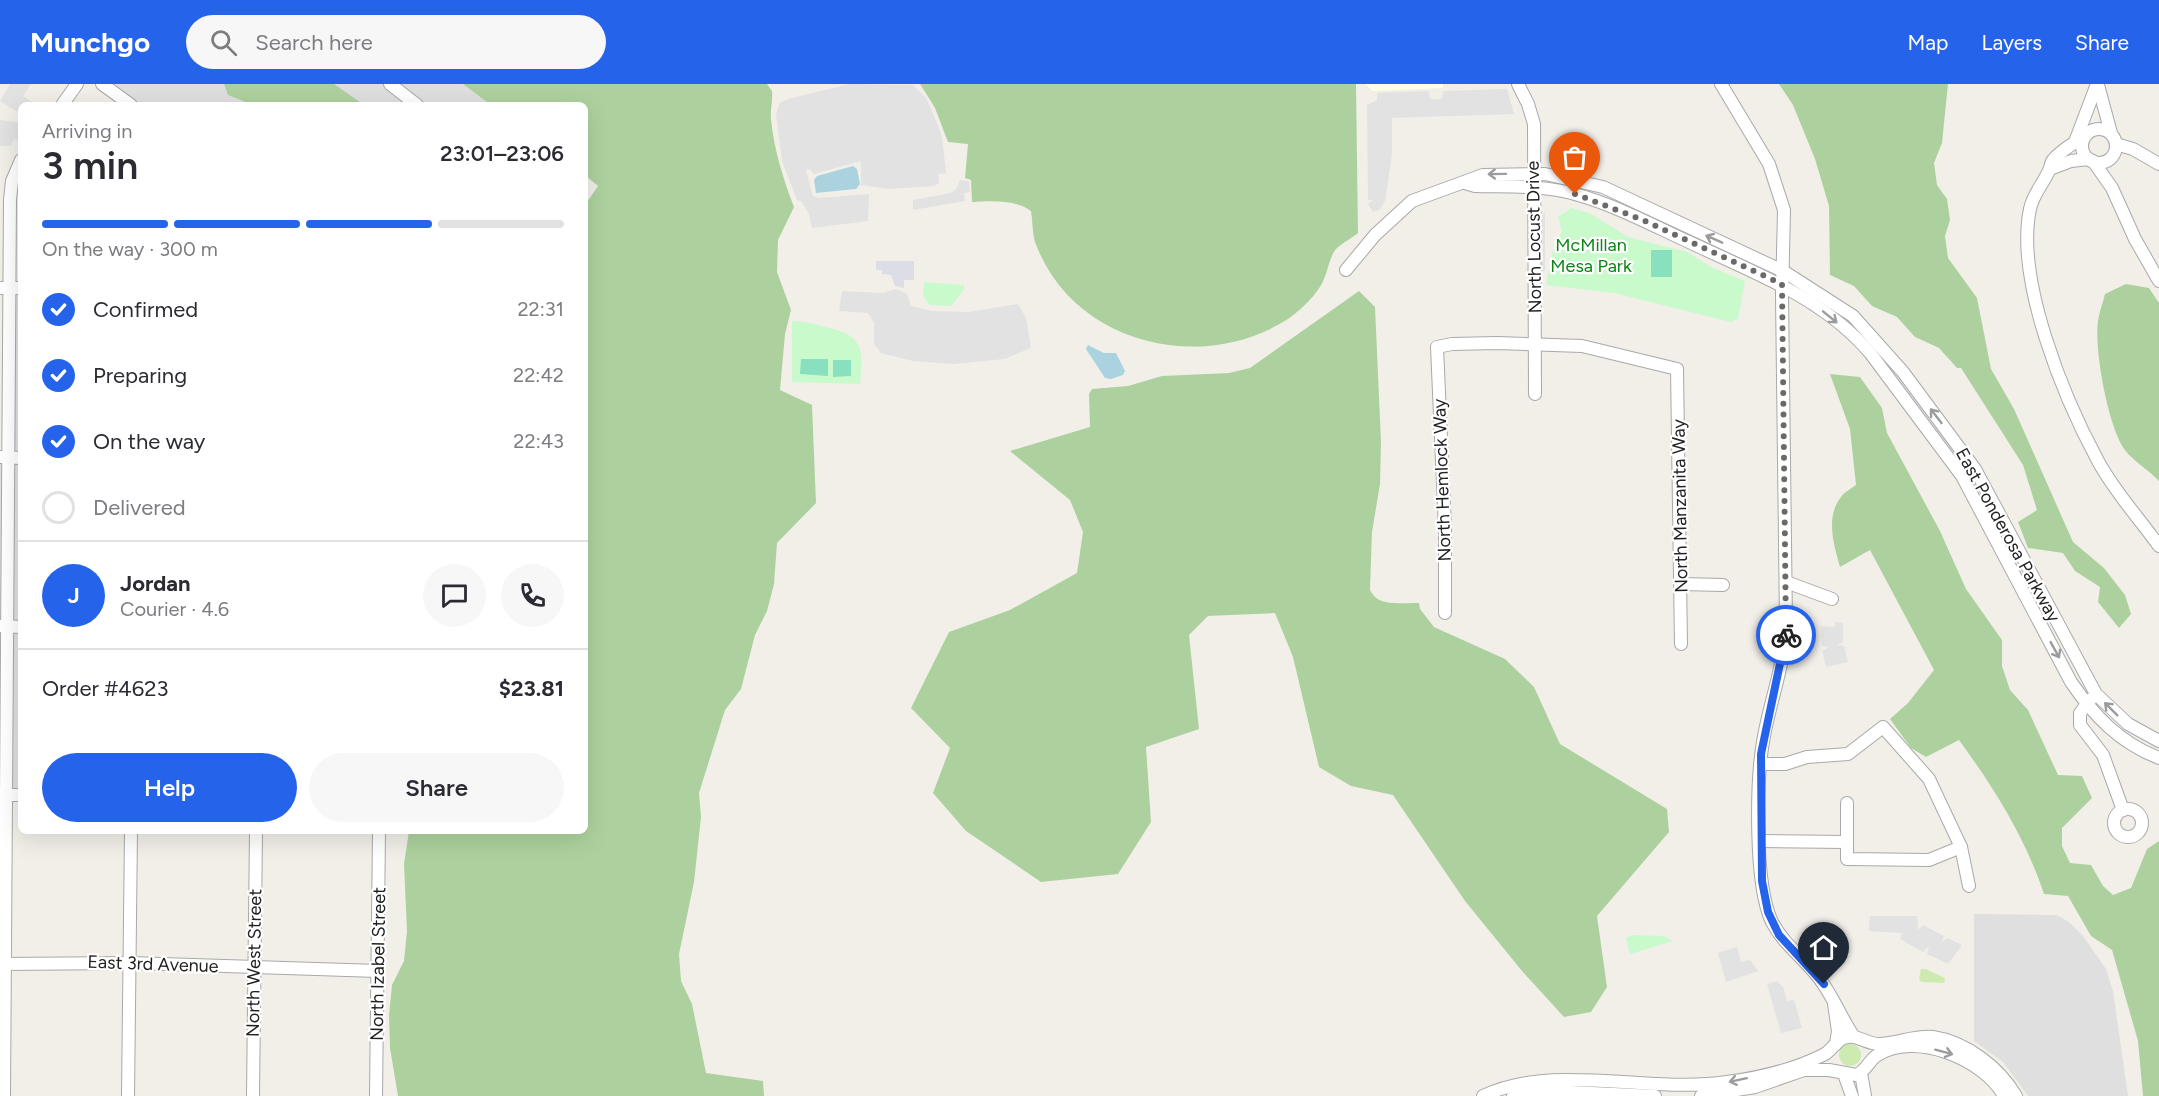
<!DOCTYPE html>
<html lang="en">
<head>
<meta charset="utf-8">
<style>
	:root { --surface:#fff; --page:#f7f7f7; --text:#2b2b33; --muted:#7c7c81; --line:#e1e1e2; --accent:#2563eb }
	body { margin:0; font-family:Figtree,sans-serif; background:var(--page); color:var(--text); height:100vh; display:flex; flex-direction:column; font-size:22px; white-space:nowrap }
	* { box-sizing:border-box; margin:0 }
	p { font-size:20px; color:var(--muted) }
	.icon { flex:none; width:33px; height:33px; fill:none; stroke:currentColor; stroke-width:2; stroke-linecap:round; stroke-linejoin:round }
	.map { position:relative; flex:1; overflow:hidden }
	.panel { position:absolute; left:18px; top:18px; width:570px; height:732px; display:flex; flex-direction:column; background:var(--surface); border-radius:9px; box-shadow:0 6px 24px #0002 }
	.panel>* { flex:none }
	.pin { position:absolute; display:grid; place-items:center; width:51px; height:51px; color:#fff; margin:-62px -26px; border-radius:50% 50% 50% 0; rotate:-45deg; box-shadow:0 0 6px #0007 }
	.pin .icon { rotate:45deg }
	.courier { position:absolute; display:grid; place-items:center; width:60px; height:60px; margin:-30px; border:4px solid #2563eb; border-radius:50%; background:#fff; color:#222; box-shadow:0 2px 8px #0007 }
	.summary em { font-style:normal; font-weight:600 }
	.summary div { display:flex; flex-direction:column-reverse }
	.summary { display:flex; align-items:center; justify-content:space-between; height:102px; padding:0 24px }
	h1 { font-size:39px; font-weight:600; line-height:45px }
	.bar { display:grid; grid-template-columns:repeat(4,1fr); gap:9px 6px; align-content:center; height:72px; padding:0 24px }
	.bar i { height:8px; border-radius:4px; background:var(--line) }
	.bar .on { background:var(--accent) }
	.bar p { grid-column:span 4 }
	.line { display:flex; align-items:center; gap:15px; padding:0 24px; border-top:2px solid var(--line) }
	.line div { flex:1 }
	.round { display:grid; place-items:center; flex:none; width:63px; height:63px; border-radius:32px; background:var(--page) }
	ol { padding:0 24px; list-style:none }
	li { display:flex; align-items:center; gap:18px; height:66px }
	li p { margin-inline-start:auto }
	li .icon { padding:6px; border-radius:50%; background:var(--accent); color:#fff; stroke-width:4 }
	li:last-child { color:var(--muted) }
	li i { width:33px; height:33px; border:3px solid var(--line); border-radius:50% }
	.button { display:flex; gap:12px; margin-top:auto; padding:12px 24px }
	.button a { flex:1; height:69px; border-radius:36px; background:var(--accent); color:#fff; font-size:24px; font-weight:600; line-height:69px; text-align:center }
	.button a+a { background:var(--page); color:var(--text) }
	header { display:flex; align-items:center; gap:36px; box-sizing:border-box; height:84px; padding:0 30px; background:var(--accent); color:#fff }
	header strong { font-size:28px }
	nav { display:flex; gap:33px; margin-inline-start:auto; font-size:21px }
	.search { width:420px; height:54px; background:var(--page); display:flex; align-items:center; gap:15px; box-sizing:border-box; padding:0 21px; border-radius:33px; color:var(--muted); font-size:22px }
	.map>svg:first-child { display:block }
</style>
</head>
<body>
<header>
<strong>Munchgo</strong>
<div class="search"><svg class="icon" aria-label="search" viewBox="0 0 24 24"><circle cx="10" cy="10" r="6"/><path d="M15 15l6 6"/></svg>Search here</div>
<nav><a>Map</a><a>Layers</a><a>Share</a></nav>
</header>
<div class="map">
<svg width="2159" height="1012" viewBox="0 0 2159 1012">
	<rect width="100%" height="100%" fill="#f2efe9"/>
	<g fill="#e0dfdf">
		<polygon points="101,0 476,0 502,21 130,21"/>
		<polygon points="9,204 21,204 21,711 5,711 6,543 0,542 0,373 7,373"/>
		<polygon points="1974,830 2057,831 2069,838 2083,852 2106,885 2113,907 2128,1012 2028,1012 2003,978 1974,957"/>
	</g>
	<polygon fill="#ffffe5" points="1366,0 1443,0 1443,4 1372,7"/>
	<g fill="#cdebb0">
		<polygon points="1921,885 1926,885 1945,894 1944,899 1921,898 1919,894"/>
		<circle cx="1850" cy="971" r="11"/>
	</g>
	<g fill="#add19e">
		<polygon points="224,0 334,0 364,21 253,21 228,11"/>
		<path d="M463,0h304l5,7c1,9 -2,19 -1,28 3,31 12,59 23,88l-16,33 -1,32 14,38 -6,24 -5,56 32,15 4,98 -39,40 -3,41 -7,27 -12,24 -14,54 -16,21 -26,83 2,24 -7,65 -15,72 2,27 11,23 14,69 57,8 1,15h-366l-8,-48 -1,-33 3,-30 12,-24 3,-30 -3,-67 5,-33h176v-626l13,-19 -13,-11v-70h-94z"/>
		<path d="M920,0h436l2,149c-6,5 -16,10 -22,16 -6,7 -8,21 -12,30 -6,15 -23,31 -36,40 -85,55 -212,26 -251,-72 -5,-10 -4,-24 -6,-36 -16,-12 -40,-10 -59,-9l-1,-22 -6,-2 3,-34 -20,-2 -13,-34z"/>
		<polygon points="1779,0 1948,0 1942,59 1934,79 1937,101 1947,115 1950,136 1945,152 1948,174 1977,214 1991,285 2014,325 2073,458 2104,484 2125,511 2131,530 2119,544 2098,518 2100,503 2075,487 2063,469 2028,464 2018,438 2037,426 2023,381 1961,284 1957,284 1939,264 1915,253 1897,233 1872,222 1854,202 1830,191 1829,122 1815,75 1793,21"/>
		<path d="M2126,200l23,4 10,15v178c-9,-10 -28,-22 -34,-31 -17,-23 -31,-101 -27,-129 1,-9 5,-18 7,-27z"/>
		<path d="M1359,207l16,16 6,135 -1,42 -8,48 -2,58c8,18 32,12 49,13l1,6 14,18 71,32 29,28 26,57 107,65 2,23 -72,84 10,71 -16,25 -27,5 -42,-46 -57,-70 -72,-106 -42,-9 -32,-19 -26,-110 -18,-44 -67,3 -19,19 10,94 -53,18 5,75 -33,52 -77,8 -75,-51 -33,-38 17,-45 -39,-40 38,-76 61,-22 67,-37 6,-41 -13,-32 -60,-49 80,-24 -1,-33 3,-5 36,-3 34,-10 67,-3 21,-5z"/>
		<path d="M1830,290l30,3 22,31 5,25 53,98 26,58 36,51v26l8,24 18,20 30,65 24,1 10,22 -30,30v18l8,17 21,2 12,21 10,9 18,-7 16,-39 12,-8v255h-16l-5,-55 -26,-91 -21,-14 -23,-40 -24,-2c-19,-57 -50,-106 -85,-154l-33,17 -15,-9 -21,-29 18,-16 26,-33 -64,-120 -30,17c-6,-22 -15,-50 1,-70 3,-5 10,-8 15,-12l-6,-56z"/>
	</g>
	<g fill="#c8facc">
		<polygon points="1571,124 1589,129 1628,153 1687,168 1711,183 1745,197 1738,235 1731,238 1614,209 1546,201 1552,170 1562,147 1558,133"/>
		<polygon points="924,198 964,201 964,205 951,222 930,221 923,212"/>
		<path d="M792,237c12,0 22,3 33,6 38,8 39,20 35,57l-68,-2z"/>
		<polygon points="1632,851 1664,852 1673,857 1630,870 1626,854"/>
	</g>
	<g fill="#88e0be">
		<rect x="1651" y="166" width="21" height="27"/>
		<polygon points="801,275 828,275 828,292 800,290"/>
		<polygon points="833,276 851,276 851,292 833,293"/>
	</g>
	<g fill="#e2e2e2">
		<polygon points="10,0 31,0 23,12 36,21 21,21 21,30 0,17"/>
		<polygon points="850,0 913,1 926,14 935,34 942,53 946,89 938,90 939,99 934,102 889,105 861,101 861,77 814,90 810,85 806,86 813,112 819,114 869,110 868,137 812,144 809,130 802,118 797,116 782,77 776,30 780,19 788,15"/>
		<polygon points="1507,5 1514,30 1392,34 1392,70 1385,117 1380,125 1373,128 1368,120 1373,116 1368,116 1367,21 1377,16 1377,9 1429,7 1430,15 1442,15 1443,7"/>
		<polygon points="0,36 21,39 21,58 14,55 11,62 0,62"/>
		<polygon points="960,96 969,97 970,108 964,109 965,117 913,126 913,116 951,109 957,104"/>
		<polygon points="1545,129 1545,186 1538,192 1538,135"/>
		<polygon points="896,205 907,210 911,222 932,227 969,228 1018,220 1026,234 1031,264 1004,275 953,280 913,277 881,269 874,260 874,239 868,229 839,227 842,207 884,209"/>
		<polygon points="1835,538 1843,539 1843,558 1837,561 1844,562 1848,578 1826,583 1822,567 1829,563 1822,562 1821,542 1835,543"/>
		<polygon points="1870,832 1917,832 1918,846 1923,841 1944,852 1941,859 1947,854 1962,861 1948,880 1927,870 1929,862 1923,868 1900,855 1902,849 1869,847"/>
		<polygon points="1737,863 1741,878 1750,876 1758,887 1726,898 1718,869"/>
		<polygon points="1777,897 1783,903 1787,917 1794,916 1802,944 1781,949 1767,900"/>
	</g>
	<polygon fill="#dddde8" points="876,177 914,177 914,196 904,196 904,204 895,202 891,191 882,190 882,186 876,186"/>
	<g fill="#aad3df">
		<polygon points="853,82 857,85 860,100 856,105 816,109 814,96 817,92"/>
		<polygon points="1088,261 1104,269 1116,269 1125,287 1123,291 1111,295 1105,294 1086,265"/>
	</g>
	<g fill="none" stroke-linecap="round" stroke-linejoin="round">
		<g stroke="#a9a9a9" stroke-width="14">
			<g id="minor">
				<polyline points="102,0 131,21"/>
				<polyline points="390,0 417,21"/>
				<polyline points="1518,0 1528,20 1534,40 1535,310"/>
				<path d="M1721,0l48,80 15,46 -2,85 4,329c-1,39 -15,74 -22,112 -8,41 -10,149 8,186 12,23 32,36 47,56 14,18 22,40 35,59"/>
				<polyline points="2098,1 2111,49"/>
				<polyline points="62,21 77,0"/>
				<circle cx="2099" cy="62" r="17"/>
				<path d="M2085,52c-11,7 -24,14 -32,24 -2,2 -2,5 -3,8 -5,14 -17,25 -20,41 -15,71 34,189 68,252 16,30 41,57 61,85"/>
				<polyline points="2075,58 2097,0"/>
				<polyline points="2116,60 2133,65 2159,80"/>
				<polyline points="2093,77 2112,104 2135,155 2159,197"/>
				<polyline points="2050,85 2071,77 2089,75"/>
				<path d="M1465,99l10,3c34,1 67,-1 100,8 40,11 77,31 114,48 65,31 134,55 182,112l91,122 109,206c23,34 49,61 88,76"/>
				<polyline points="1346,186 1375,151 1412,117 1483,91 1545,90 1603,103 1783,187 1853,232 1903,288 1975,385 2096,610 2128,640 2159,657"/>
				<polyline points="0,204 21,204"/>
				<polyline points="0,373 21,374"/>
				<polyline points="1786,498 1832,515"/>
				<polyline points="1681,500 1723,501"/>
				<polyline points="1445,529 1445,445 1437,263 1452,260 1497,259 1582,262 1677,285 1681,560"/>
				<polyline points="1,542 21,543"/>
				<polyline points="2091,615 2080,629 2080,641 2103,671 2123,726"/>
				<polyline points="1760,680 1785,680 1807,673 1848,670 1883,643 1929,695 1961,763 1969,802"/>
				<polyline points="0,711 21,711"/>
				<circle cx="2128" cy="739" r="14"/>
				<polyline points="1760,757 1847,758 1847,775 1929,776 1961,763"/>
				<polyline points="1847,758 1847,719"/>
				<polyline points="0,880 130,879 378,887"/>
				<polyline points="1834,920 1838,947 1836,960"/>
				<polyline points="1861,989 1865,1012"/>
				<polyline points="1844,990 1852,1012"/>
				<polyline points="4,1012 10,116 12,97 21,76"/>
				<polyline points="128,1012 131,747"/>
				<polyline points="253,1012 256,747"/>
				<polyline points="376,1012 379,747"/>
				<path d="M1483,1012c71,-34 165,-2 244,-14 31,-4 68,-13 96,-27 9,-4 12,-14 21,-17 12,-5 22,6 35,6 18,0 35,-9 54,-7 33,5 66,30 83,59"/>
				<polyline points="1513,1012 1549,1007 1655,1012"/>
				<path d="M1701,1012l54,-9 49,-17h25l27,5c10,-4 12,-13 20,-19 38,-26 108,3 128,40"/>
			</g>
		</g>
		<use href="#minor" stroke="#fff" stroke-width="12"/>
	</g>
	<defs><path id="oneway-shaft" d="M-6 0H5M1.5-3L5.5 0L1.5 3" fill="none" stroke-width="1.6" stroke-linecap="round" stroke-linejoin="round" transform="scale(1.5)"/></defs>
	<g stroke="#9c9c9c">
		<use href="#oneway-shaft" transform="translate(1497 90) rotate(179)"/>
		<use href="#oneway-shaft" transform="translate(1714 155) rotate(-156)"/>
		<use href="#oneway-shaft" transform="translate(1830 233) rotate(39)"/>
		<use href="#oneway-shaft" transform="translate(1936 332) rotate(-128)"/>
		<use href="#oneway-shaft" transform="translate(2055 566) rotate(61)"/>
		<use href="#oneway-shaft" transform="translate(2111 625) rotate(-135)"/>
		<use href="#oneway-shaft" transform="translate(1944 968) rotate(15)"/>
		<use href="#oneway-shaft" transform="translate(1738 996) rotate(168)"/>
	</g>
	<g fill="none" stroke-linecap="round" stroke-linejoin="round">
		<polyline stroke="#6b6a68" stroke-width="6" stroke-dasharray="0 10.8" points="1575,110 1643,136 1782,200 1786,551"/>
		<polyline stroke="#2563eb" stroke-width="8" points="1786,551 1761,670 1762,797 1768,828 1779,851 1824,900"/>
	</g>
	<g text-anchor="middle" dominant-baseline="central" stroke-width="4.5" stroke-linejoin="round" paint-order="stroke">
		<g font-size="18" fill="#222" stroke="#fff">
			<text transform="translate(1534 153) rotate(-91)">North Locust Drive</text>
			<text transform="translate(1442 396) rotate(-92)">North Hemlock Way</text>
			<text transform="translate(1680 422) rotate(-91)">North Manzanita Way</text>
			<text transform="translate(2008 451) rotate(61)">East Ponderosa Parkway</text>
			<text transform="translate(254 879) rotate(-89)">North West Street</text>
			<text transform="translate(153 880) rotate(2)">East 3rd Avenue</text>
			<text transform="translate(378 880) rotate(-89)">North Izabel Street</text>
		</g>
		<g font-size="18" fill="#0c8416" stroke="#fff">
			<text x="1591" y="161">McMillan<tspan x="1591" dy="21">Mesa Park</tspan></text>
		</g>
	</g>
</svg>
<div class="pin" style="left:1575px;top:110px;background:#ea580c"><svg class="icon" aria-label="bag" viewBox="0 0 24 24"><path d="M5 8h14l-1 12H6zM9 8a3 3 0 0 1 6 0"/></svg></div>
<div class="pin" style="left:1824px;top:900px;background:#1f2937"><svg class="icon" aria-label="home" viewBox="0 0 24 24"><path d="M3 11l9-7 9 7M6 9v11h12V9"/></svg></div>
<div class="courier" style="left:1786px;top:551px"><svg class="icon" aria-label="bike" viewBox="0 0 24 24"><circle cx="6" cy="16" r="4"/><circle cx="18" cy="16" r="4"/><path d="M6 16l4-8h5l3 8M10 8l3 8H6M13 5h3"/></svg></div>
<section class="panel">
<div class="summary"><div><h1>3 min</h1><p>Arriving in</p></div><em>23:01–23:06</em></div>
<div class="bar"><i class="on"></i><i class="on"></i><i class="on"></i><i></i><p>On the way · 300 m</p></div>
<ol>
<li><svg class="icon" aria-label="check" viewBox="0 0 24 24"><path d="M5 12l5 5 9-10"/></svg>Confirmed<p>22:31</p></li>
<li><svg class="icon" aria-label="check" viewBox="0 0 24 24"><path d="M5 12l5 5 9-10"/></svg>Preparing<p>22:42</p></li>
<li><svg class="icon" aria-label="check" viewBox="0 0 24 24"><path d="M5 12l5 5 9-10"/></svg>On the way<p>22:43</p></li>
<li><i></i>Delivered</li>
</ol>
<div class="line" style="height:108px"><b class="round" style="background:var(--accent);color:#fff">J</b><div><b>Jordan</b><p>Courier · 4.6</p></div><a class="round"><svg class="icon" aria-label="chat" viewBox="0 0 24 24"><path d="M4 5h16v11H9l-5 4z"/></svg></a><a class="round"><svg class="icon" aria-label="phone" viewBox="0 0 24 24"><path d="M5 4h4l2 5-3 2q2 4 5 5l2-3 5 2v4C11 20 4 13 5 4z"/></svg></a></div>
<div class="line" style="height:78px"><div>Order #4623</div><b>$23.81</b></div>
<div class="button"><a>Help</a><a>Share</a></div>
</section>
</div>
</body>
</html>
